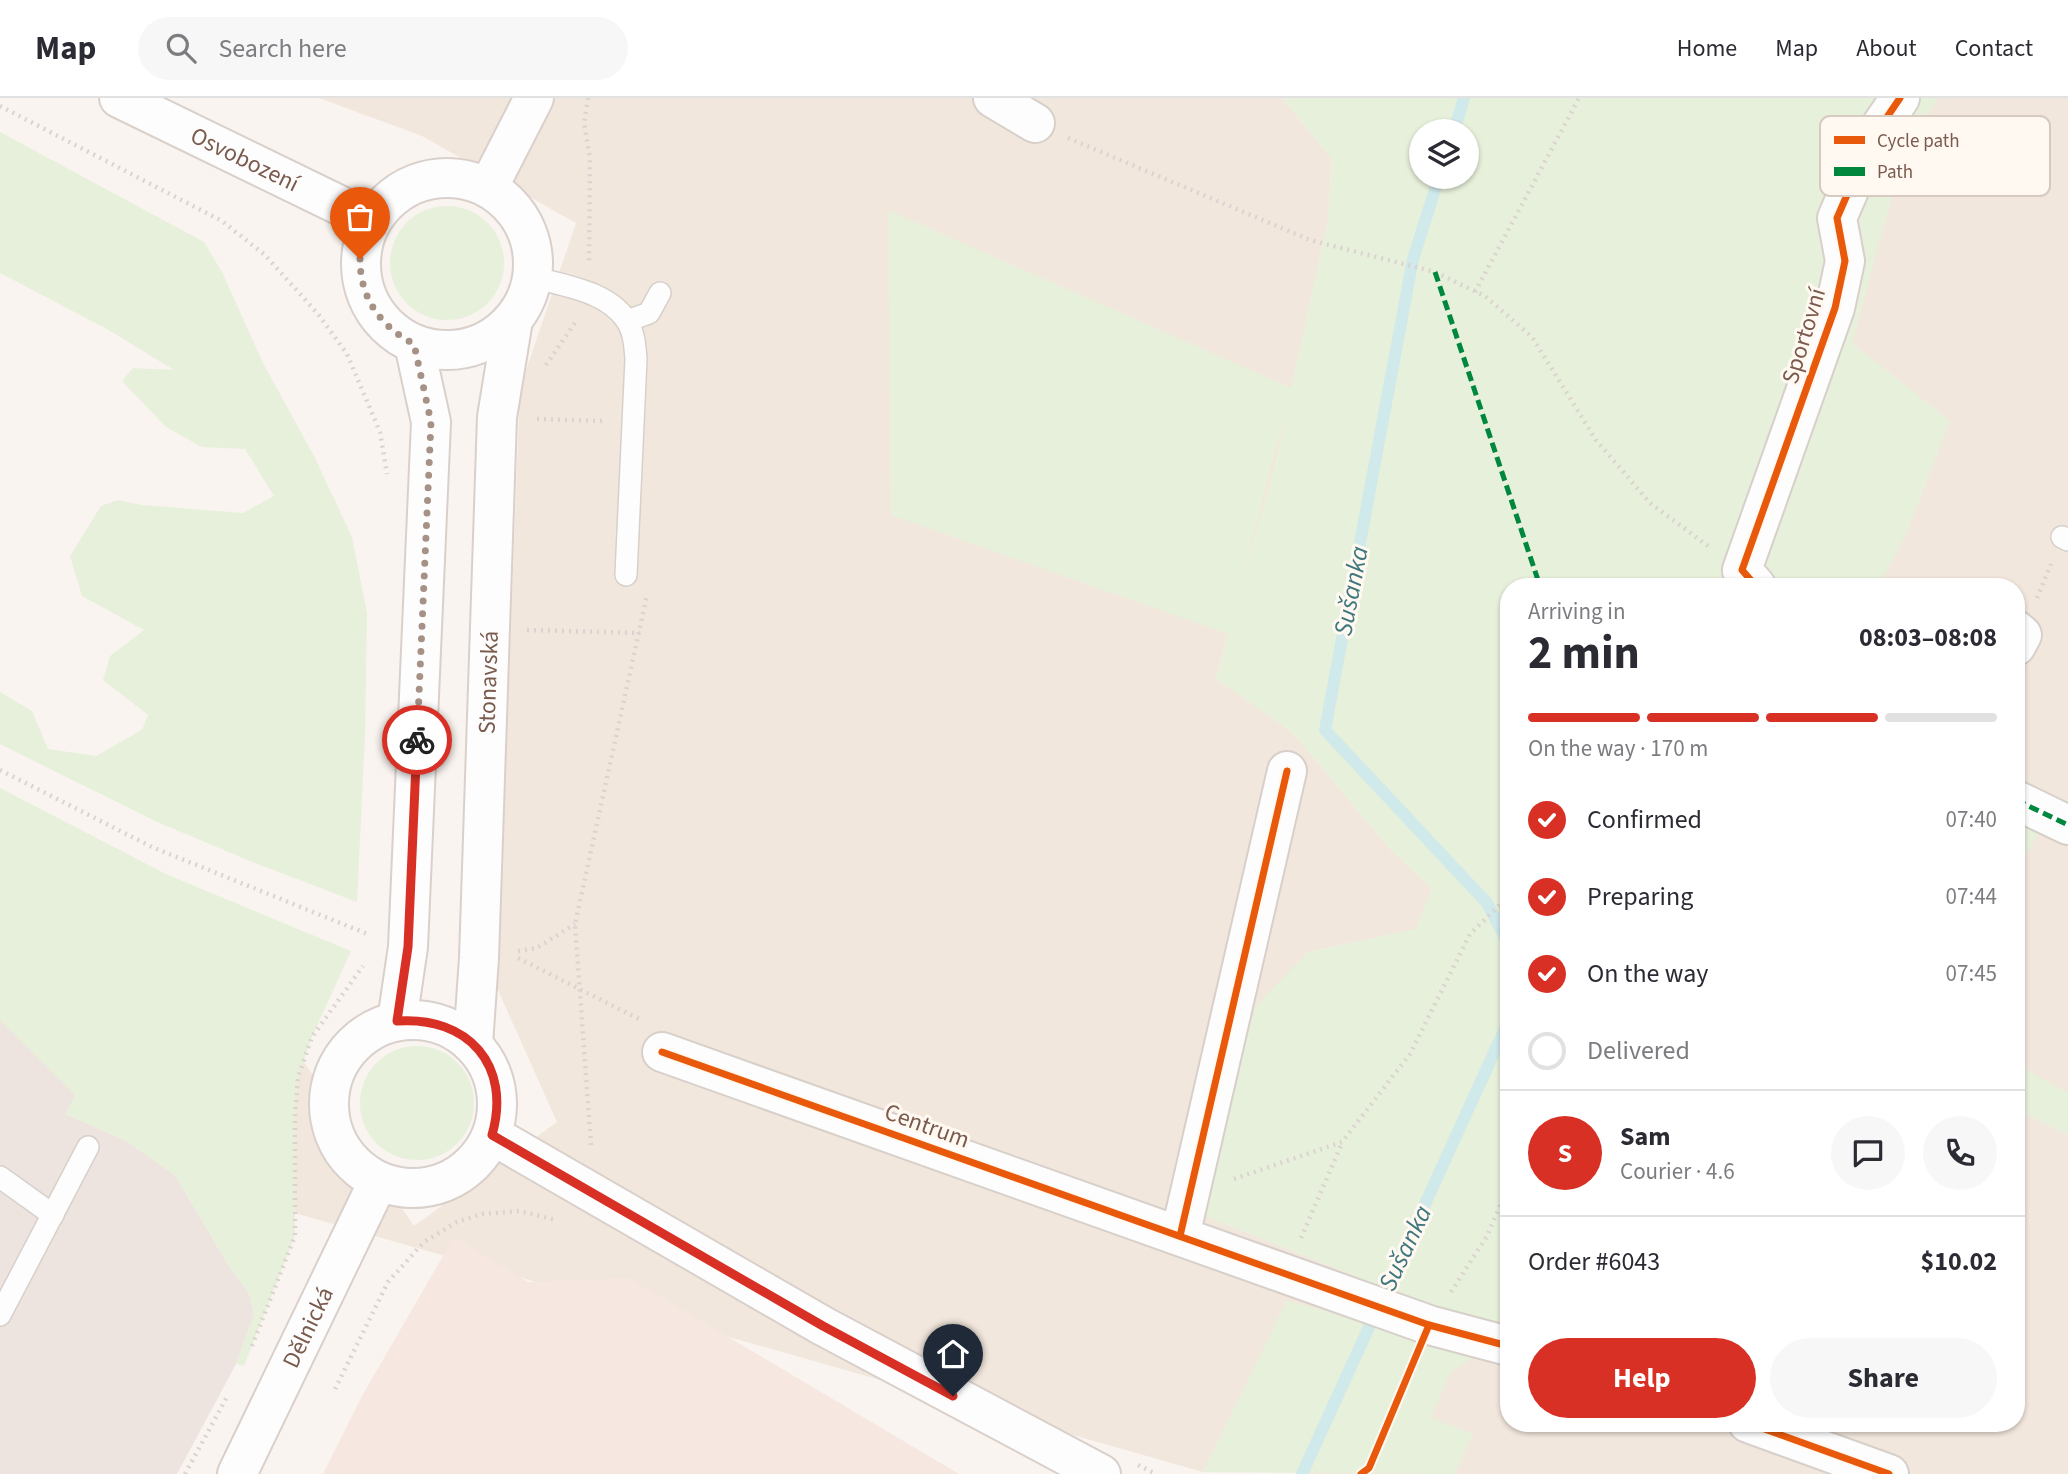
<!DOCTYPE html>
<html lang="en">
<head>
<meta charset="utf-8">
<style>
	:root { --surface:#fff; --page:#f7f7f7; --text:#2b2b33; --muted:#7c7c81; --line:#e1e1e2; --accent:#d93025 }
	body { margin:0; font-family:"Source Sans 3",sans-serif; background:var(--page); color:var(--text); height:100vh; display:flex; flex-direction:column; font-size:26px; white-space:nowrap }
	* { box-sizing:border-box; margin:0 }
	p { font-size:23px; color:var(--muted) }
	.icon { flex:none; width:38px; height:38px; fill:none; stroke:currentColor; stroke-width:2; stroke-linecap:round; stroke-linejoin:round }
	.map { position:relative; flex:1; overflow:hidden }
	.panel { position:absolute; left:1500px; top:480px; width:525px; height:854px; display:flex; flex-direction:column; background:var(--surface); border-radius:28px; box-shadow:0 2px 5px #0004 }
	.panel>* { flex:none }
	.tools { position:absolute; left:1409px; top:21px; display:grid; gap:14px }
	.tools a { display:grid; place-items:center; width:70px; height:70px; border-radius:50%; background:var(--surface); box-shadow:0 2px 5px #0004; font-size:35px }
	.pin { position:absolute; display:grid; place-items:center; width:60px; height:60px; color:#fff; margin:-72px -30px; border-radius:50% 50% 50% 0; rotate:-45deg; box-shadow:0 0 7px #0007 }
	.pin .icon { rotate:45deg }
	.courier { position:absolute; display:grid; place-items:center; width:70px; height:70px; margin:-35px; border:5px solid #d93025; border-radius:50%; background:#fff; color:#222; box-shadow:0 2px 9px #0007 }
	.summary em { font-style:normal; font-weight:700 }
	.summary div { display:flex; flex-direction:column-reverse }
	.summary { display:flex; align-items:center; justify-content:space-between; height:119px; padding:0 28px }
	h1 { font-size:46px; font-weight:700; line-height:52px }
	.bar { display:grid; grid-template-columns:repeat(4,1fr); gap:10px 7px; align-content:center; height:84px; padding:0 28px }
	.bar i { height:9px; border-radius:5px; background:var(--line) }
	.bar .selected { background:var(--accent) }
	.bar p { grid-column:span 4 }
	.line { display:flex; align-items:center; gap:18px; padding:0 28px; border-top:2px solid var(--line) }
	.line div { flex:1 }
	.round { display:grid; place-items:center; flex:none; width:74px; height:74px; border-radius:37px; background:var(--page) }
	ol { padding:0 28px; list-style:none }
	li { display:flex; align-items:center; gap:21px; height:77px }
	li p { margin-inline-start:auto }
	li .icon { padding:7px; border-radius:50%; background:var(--accent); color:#fff; stroke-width:4 }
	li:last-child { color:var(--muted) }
	li i { width:38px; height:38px; border:4px solid var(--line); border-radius:50% }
	.action { display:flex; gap:14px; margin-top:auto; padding:14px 28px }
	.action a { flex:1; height:80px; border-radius:42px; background:var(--accent); color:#fff; font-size:28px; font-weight:700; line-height:80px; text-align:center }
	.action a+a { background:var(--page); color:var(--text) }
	header { display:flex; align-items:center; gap:42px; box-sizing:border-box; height:98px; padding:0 35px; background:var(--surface); border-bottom:2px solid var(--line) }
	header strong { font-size:33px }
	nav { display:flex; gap:38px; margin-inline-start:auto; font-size:24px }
	.search { width:490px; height:63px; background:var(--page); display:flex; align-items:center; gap:18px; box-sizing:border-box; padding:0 24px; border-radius:38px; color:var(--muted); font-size:26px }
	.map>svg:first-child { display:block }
</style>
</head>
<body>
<header>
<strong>Map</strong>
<div class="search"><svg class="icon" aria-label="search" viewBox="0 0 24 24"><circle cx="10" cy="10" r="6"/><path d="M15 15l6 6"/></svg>Search here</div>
<nav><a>Home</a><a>Map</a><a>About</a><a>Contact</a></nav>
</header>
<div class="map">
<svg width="2068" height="1376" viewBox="0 0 2068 1376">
	<rect width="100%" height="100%" fill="#f9f4ef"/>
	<g fill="#f2e7dd">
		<polygon points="319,0 1282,0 1332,61 1328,122 1276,364 1216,580 1292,634 1390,751 1432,790 1417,831 1308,854 1200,1116 1374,1185 1356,1222 1287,1203 1203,1374 245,1101 0,985 0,716 222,842 414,1128 557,1024 497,890 520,290 576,125 422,38"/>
		<polygon points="1475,0 2068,0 2068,1376 1302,1376 1508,924 1508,1325 2016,1325 2016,488 1508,488 1466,79 1466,33"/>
	</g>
	<polygon fill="#f6e7e0" points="454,1139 528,1184 629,1180 959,1376 323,1376 362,1298"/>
	<polygon fill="#ede4e0" points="0,922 75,998 65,1016 126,1043 175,1077 230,1170 249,1195 254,1217 236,1266 177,1376 0,1376"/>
	<g fill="#e7f0da" fill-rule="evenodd">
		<path d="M1282,0h655l-41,84 -44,161 98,78 -44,114 -27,51h-371v748l-58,39 -19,45 42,16 -18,40 -252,-2 84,-172 69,20 17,-37 -173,-69 30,-129 26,-79 52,-54 108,-23 16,-41 -42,-39 -98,-117 -76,-53 12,-45 -337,-119 -3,-305 403,178 37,-168 4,-61zM1421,33h45v46h-45zM1286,312l-10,52 -35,122v-1z"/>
		<polygon points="0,34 204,144 222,174 263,265 314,358 352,439 367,515 365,637 357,804 250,763 155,723 0,646 0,594 32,613 48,651 96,658 142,632 148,617 103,582 110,558 144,532 82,498 70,458 101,408 118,402 141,407 243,415 274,398 245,351 202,349 166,329 122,283 133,270 174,272 107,231 0,175"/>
		<circle cx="447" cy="165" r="57"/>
		<polygon points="0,690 166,776 351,853 312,939 298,979 295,1017 295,1138 244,1268 236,1266 254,1217 249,1195 230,1170 175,1077 126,1043 65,1016 75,997 0,922"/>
		<polygon points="2016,718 2039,734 2016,774"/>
		<circle cx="417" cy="1005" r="57"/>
		<polygon points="2016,966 2068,995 2068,1037 2016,1011"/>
	</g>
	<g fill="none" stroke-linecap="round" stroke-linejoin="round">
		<g stroke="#d0e9ea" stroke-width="12">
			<polyline points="1454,33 1464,0"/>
			<polyline points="1439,79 1413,161 1325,632 1487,805 1508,845"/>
			<polyline points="1302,1376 1508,924"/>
		</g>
		<g stroke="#d7d0ca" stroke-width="24">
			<g id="lane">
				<path d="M533,179c31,9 75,14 94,44 7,11 8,25 9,38l-10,216"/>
				<polyline points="627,223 649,215 660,195"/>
				<polyline points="2062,439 2068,442"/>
				<polyline points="0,1079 53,1117"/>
				<polyline points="0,1217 88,1049"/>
			</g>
		</g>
		<g stroke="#d7d0ca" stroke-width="42">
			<g id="street">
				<polyline points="993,0 1035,25"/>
				<polyline points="1756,488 1742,472 1835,210 1845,163 1837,120 1870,44 1900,0"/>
				<polyline points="2016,532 2022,537 2016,548"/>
				<polyline points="2016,702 2068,727"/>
				<polyline points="662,954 1429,1227 1508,1248"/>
				<polyline points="1180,1138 1287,673"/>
				<polyline points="1748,1325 1889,1376"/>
			</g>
		</g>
		<g stroke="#d9d0cb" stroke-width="42">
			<g id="secondary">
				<path id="s1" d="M119,0l253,123"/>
				<circle cx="447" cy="166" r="86"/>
				<polyline points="488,90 534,0"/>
				<circle cx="413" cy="1006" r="84"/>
				<polyline points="397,923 408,849 431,324 414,246"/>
				<path id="s2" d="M473,946l6,-86 18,-541 16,-97"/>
				<polyline points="492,1037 823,1228 1101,1376"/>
				<path id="s3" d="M237,1376l141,-292"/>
			</g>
		</g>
		<g stroke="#dbd3d0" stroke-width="4.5" stroke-dasharray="2 5" stroke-linecap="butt">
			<polyline points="588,0 584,25 590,60 589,163"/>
			<polyline points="0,8 222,123 265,157 318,216 347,256 380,334 387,376"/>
			<polyline points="1068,40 1310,142 1435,174 1485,198 1532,239 1596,342 1650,405 1708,448"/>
			<polyline points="1475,194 1579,0"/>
			<polyline points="546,267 577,222"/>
			<polyline points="537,321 605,323"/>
			<polyline points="2037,500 2051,466"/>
			<polyline points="527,532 640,535"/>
			<polyline points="0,672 152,749 370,837"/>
			<polyline points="518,853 537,850 575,826"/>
			<polyline points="518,860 641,922"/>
			<polyline points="591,1047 575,826 647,497"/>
			<polyline points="1234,1081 1342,1044 1410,956 1470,836 1508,799"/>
			<polyline points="1301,1140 1342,1045"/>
			<polyline points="1451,1194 1487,1138 1508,1089"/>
			<polyline points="252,1248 295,1138 295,1017 298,979 312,939 363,868"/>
			<polyline points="335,1291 388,1184 424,1144 457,1124 482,1116 519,1113 556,1122"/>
			<polyline points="1138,1367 1156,1376"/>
			<polyline points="185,1376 228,1297"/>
		</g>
		<use href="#lane" stroke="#fefdfd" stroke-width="21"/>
		<use href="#street" stroke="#fefdfd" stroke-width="38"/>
		<use href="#secondary" stroke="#fefdfd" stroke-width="38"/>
		<g stroke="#00873e" stroke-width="5" stroke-dasharray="10 5" stroke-linecap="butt">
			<polyline points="1435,174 1540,488"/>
			<polyline points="2016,702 2068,727"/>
		</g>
		<g stroke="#fff9f2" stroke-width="11">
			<g id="cycleway">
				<polyline points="1756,488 1742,472 1835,210 1845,163 1837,120 1870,44 1900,0"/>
				<polyline points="662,954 1429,1227 1508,1248"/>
				<polyline points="1180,1138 1287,673"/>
				<polyline points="1748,1325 1889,1376"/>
				<polyline points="1361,1376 1369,1370 1429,1227"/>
			</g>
		</g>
		<use href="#cycleway" stroke="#e8590c" stroke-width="7"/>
	</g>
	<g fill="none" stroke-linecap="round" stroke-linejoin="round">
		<path stroke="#a69186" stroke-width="7" stroke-dasharray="0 12.6" d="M360,161c0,39 20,67 54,85l17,78 -14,318"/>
		<path stroke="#d93025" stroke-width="9" d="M417,642l-9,207 -11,74c71,-5 115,44 95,114l331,191 130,70"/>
	</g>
	<g text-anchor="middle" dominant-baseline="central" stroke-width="6" stroke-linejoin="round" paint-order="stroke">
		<g font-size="24" fill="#7a5b4d" stroke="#fff9f2">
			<text stroke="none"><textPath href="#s1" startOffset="140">Osvobození</textPath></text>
			<text transform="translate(1804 238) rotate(-73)">Sportovní</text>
			<text stroke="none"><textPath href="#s2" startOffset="362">Stonavská</textPath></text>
			<text transform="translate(927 1028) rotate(20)">Centrum</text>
			<text stroke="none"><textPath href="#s3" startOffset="163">Dělnická</textPath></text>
		</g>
		<g font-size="26" font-style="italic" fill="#3f777e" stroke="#fff9f2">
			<text transform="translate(1351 493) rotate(-79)">Sušanka</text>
			<text transform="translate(1405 1150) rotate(-65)">Sušanka</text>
		</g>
	</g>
	<rect x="1820" y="18" width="230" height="80" rx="10" fill="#fff9f2" stroke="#d7cac0" stroke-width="2"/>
	<rect x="1834" y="38" width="31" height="8" fill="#e8590c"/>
	<rect x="1834" y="69" width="31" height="9" fill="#00873e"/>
	<g font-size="19" fill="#7a5b4d">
		<text x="1877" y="49">Cycle path</text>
		<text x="1877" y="80">Path</text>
	</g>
</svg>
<div class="tools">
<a><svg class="icon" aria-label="layers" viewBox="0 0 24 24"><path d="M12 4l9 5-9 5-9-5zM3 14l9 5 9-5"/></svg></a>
</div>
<div class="pin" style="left:360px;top:161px;background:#ea580c"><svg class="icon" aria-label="bag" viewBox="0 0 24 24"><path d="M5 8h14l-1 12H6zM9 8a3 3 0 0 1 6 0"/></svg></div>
<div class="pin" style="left:953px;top:1298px;background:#1f2937"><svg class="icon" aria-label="home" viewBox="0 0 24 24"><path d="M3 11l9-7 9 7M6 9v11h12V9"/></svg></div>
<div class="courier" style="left:417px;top:642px"><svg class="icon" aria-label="bike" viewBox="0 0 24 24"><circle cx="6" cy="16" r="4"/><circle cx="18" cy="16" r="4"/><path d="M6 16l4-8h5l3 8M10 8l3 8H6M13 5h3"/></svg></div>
<section class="panel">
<div class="summary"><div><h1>2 min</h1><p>Arriving in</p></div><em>08:03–08:08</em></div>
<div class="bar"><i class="selected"></i><i class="selected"></i><i class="selected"></i><i></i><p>On the way · 170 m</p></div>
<ol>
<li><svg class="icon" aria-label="check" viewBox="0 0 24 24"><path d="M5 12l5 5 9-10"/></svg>Confirmed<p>07:40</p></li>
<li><svg class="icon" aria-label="check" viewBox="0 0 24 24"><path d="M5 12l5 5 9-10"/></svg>Preparing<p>07:44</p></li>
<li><svg class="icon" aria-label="check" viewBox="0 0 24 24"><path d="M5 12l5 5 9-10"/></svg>On the way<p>07:45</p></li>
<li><i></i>Delivered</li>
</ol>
<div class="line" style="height:126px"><b class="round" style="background:var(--accent);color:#fff">S</b><div><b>Sam</b><p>Courier · 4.6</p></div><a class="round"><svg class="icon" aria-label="chat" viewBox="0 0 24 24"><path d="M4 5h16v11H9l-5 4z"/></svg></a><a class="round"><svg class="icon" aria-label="phone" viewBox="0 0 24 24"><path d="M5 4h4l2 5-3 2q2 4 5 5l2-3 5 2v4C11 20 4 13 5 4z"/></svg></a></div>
<div class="line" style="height:91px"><div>Order #6043</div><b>$10.02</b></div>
<div class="action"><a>Help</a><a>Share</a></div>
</section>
</div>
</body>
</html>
